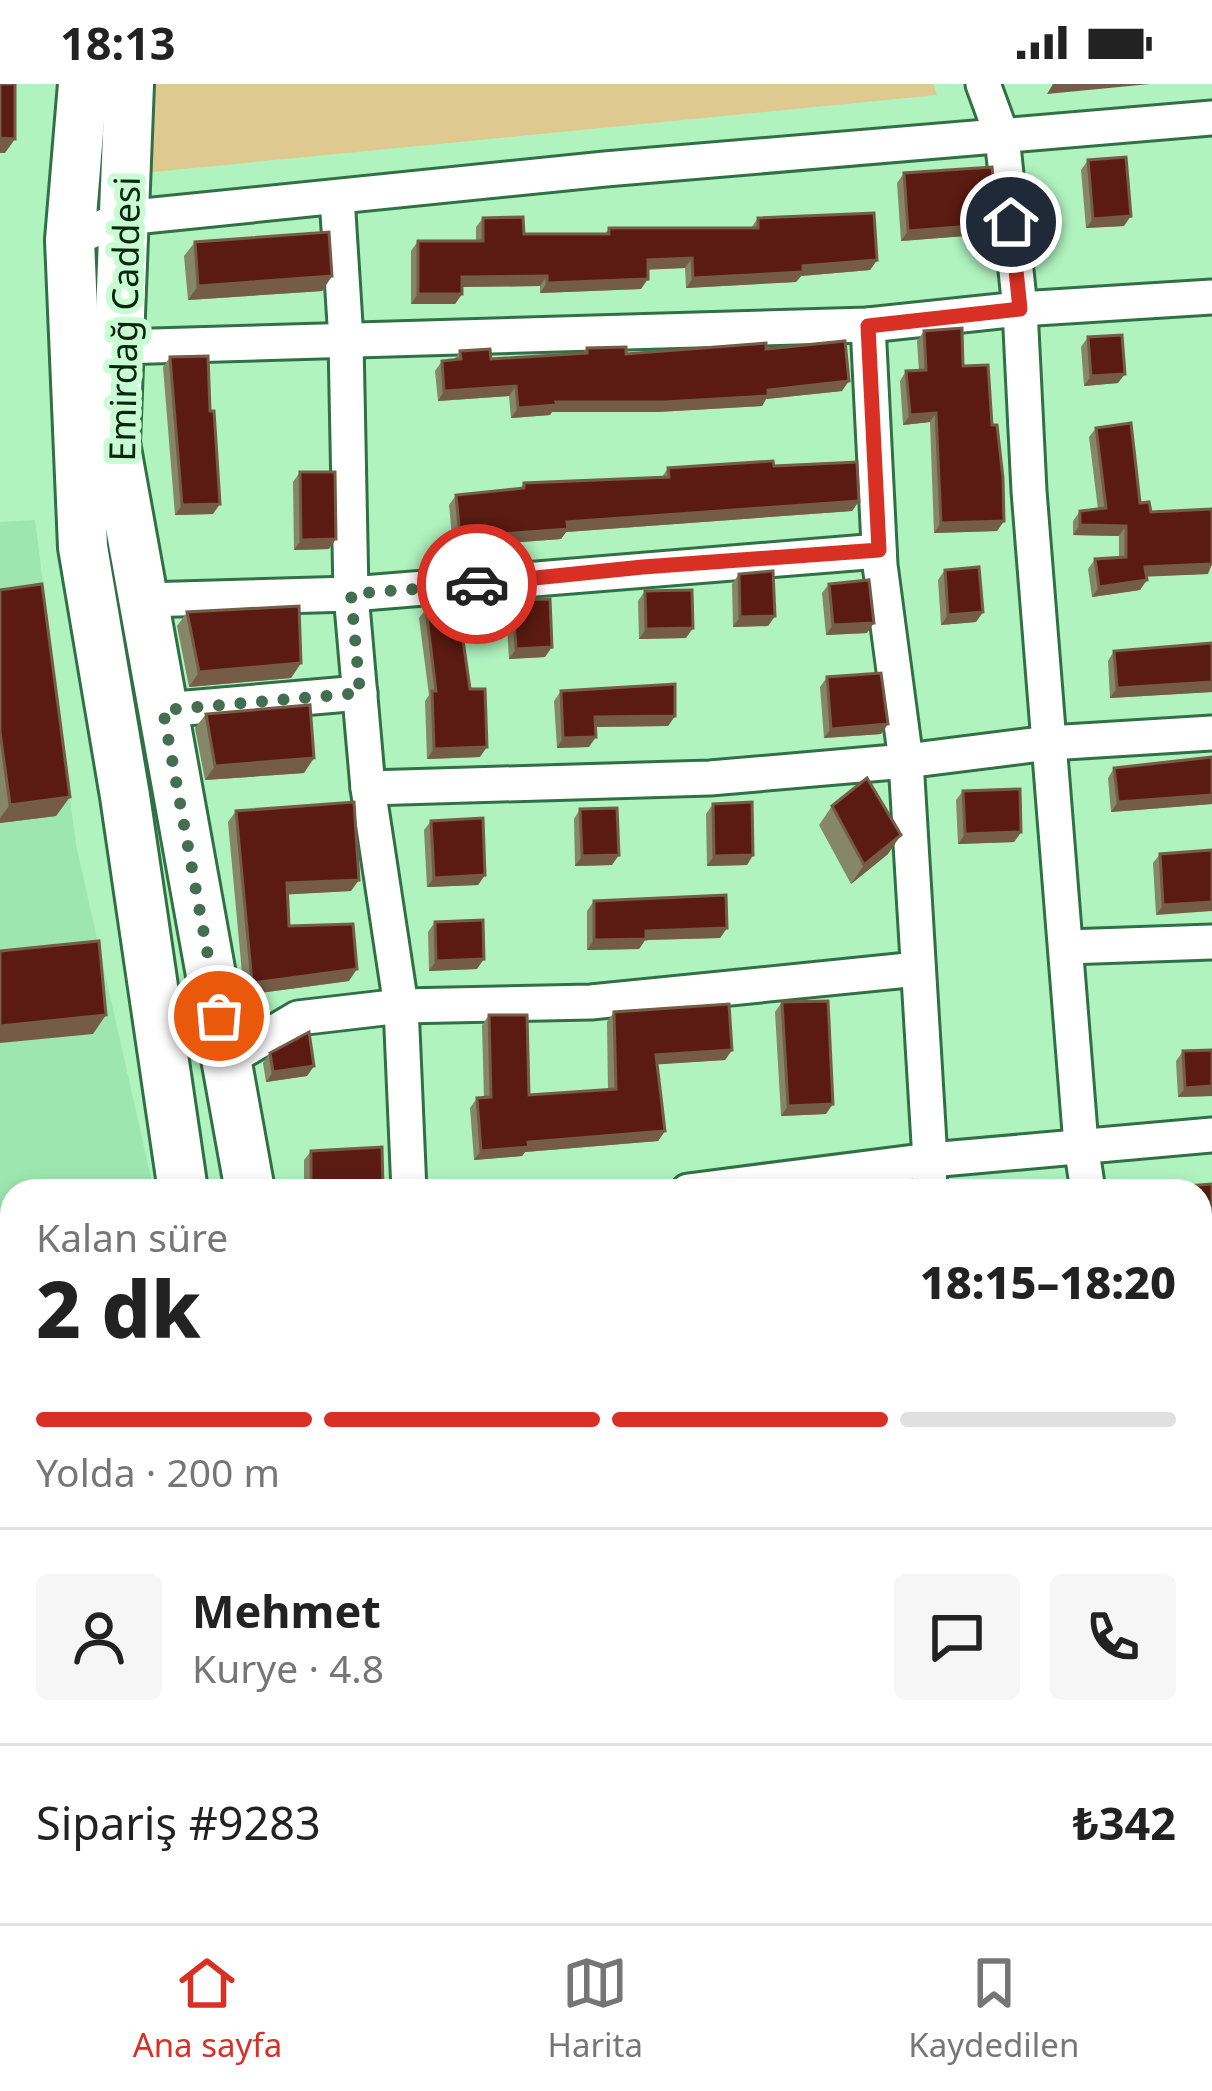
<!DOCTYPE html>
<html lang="tr">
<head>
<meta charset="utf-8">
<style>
	:root { --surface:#fff; --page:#f6f6f6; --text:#222; --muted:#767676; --line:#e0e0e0; --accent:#d93025 }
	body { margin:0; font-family:"Noto Sans",sans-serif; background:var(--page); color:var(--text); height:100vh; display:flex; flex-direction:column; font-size:45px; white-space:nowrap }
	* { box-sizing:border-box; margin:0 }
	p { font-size:39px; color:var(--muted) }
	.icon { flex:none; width:66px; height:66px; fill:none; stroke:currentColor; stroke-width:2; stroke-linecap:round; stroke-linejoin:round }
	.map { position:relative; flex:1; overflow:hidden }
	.sheet { position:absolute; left:0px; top:1095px; width:1212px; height:744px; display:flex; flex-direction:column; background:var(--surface); border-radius:36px 36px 0 0; box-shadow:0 6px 18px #0003 }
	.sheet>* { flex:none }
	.pin { position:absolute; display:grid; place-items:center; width:102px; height:102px; color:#fff; margin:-51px; border:6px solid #fff; border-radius:50%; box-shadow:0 3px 12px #0007 }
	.courier { position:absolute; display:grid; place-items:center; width:120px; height:120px; margin:-60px; border:9px solid #d93025; border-radius:50%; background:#fff; color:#222; box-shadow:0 3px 15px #0007 }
	.headline em { font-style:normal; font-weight:800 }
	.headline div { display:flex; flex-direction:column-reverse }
	.headline { display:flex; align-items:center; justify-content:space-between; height:204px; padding:0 36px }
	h1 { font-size:78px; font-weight:800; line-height:90px }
	.bar { display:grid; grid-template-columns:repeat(4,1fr); gap:18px 12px; align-content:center; height:144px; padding:0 36px }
	.bar i { height:15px; border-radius:9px; background:var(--line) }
	.bar .current { background:var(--accent) }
	.bar p { grid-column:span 4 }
	.line { display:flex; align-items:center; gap:30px; padding:0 36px; border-top:3px solid var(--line) }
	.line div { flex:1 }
	.round { display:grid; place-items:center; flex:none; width:126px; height:126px; border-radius:12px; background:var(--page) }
	.status { display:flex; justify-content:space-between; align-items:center; height:84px; padding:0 60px; background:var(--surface); direction:ltr }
	.status svg { height:33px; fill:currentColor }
	.dock { display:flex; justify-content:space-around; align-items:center; height:168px; border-top:3px solid var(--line); background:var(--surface); font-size:33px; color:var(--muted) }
	.dock a { display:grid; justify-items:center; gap:6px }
	.dock .current { color:var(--accent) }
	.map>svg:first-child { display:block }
</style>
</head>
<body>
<div class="status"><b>18:13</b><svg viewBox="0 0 49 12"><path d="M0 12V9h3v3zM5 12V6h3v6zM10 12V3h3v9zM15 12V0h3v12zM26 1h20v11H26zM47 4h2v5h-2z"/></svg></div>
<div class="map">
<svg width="1212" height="1839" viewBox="0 0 1212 1839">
	<rect width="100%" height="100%" fill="#b0f3bf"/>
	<polygon fill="#9ee6af" points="35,436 76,761 154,1107 12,1107 12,1702 0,1702 0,438"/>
	<polygon fill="#deca91" points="152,0 933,0 937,11 143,89"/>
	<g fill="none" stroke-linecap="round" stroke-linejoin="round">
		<g stroke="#317044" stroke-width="39">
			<g id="street">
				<polyline points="983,0 1002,52 1020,225 1029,407 1081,1061 1088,1107"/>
				<polyline points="337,113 346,256 351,510 368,704 401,922 409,1107"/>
				<polyline points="70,156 124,134 605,85 1212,34"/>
				<polyline points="868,241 880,481 906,677 930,1076 929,1107"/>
				<polyline points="119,263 868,241 1020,225 1212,213"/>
				<polyline points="144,516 351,510 879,467"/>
				<polyline points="163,626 360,609"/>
				<polyline points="368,704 710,694 906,677 1049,659 1212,649"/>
				<polyline points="1066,863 1212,858"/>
				<polyline points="227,976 298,934 401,922 591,918 918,885"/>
				<polyline points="688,1107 930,1076 1212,1051"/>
				<polyline points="1200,1424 1212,1428"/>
				<polyline points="813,1827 814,1839"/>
				<polyline points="1095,1827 1098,1839"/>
			</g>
		</g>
		<g stroke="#317044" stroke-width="54">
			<g id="secondary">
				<polyline points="83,0 70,156 83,463 125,712 183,1107"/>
				<polyline points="129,0 115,359 250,1107"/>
				<polyline points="0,1747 12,1747"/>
				<polyline points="181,1839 183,1827"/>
				<polyline points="232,1839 235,1827"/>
				<polyline points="1186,1839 1212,1828"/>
			</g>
		</g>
		<use href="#street" stroke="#fff" stroke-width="33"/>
		<use href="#secondary" stroke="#fff" stroke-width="48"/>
	</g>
	<g fill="#868768">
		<polygon points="1088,76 1124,142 1086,144 1081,86"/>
		<polygon points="904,89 998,140 991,150 901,157 897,99"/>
		<polygon points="483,134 524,150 605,150 609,144 751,144 758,134 877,176 870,186 801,192 796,198 686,204 685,184 648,185 641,205 540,209 540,202 462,203 462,210 455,220 411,220 411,167 418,157 476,157 476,143"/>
		<polygon points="195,158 332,192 322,207 188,216 184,172"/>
		<polygon points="924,247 963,282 992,341 1004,437 997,447 934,449 930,338 903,341 900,297 906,287 919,287 917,257"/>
		<polygon points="1088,253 1118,299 1084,302 1081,263"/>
		<polygon points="587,264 626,270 766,265 842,307 766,315 762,322 657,328 552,328 550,331 511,334 509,312 438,317 435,287 442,277 454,276 460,267 491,275 583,269"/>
		<polygon points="170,273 213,430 175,431 163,283"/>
		<polygon points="1096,344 1140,419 1208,490 1147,492 1140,506 1092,513 1088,485 1095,475 1119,473 1119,452 1073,451 1073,437 1080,427 1098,425 1089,353"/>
		<polygon points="774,382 859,417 852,427 566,448 561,455 453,463 449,421 456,411 520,405 524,399 662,393 668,384"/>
		<polygon points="300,388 329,465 294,466 293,398"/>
		<polygon points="945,486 983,528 976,538 941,541 938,496"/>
		<polygon points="739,490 775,532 768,542 733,543 732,500"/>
		<polygon points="829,500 867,549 826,551 822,509"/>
		<polygon points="0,506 56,732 0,739"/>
		<polygon points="645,507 686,554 639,555 638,517"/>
		<polygon points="513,516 545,573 509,575 506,526"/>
		<polygon points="426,525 470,605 480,673 427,675 425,617 429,611 419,534"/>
		<polygon points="187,528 301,579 291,594 189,603 177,542"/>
		<polygon points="1212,559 1212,608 1110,614 1108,577 1114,567"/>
		<polygon points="827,593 881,650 824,654 820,603"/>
		<polygon points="561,607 675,632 668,642 596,643 589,663 557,664 554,617"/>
		<polygon points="206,630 304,689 205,696 195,644"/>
		<polygon points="1212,673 1212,720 1111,728 1108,694 1114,684"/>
		<polygon points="963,707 1021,748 1014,758 958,760 956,716"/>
		<polygon points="713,720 753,771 747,781 707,782 706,730"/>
		<polygon points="832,722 888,770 851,800 819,741"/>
		<polygon points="580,725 612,781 575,782 574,735"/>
		<polygon points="236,727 351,807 288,810 289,842 349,897 244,911 228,738"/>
		<polygon points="431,737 485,791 478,801 427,803 424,746"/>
		<polygon points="1212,766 1156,831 1153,779 1160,770"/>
		<polygon points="594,817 727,844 720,854 645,856 639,865 587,866 587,827"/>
		<polygon points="435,838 477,885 429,887 428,848"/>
		<polygon points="782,918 826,1030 781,1032 775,928"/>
		<polygon points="614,928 732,966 725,976 657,980 665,1047 658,1057 525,1068 522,1072 474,1076 470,1024 477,1014 484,1014 482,941 489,931 529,1011 608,1006 607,938"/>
		<polygon points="1212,966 1212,1012 1178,1013 1176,977 1183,967"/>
		<polygon points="270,969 314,982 307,992 266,998 263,979"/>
		<polygon points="311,1067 383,1103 381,1107 304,1107 304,1076"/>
	</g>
	<g fill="#745c46">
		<polygon points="1053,0 1150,0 1047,10"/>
		<polygon points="0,54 15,55 5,69 0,69"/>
		<polygon points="1131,132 1124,142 1086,144 1093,135"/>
		<polygon points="998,140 991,150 901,157 908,147"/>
		<polygon points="692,174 685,184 641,186 648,176"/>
		<polygon points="877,176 870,186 801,192 796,198 686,204 693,194"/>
		<polygon points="332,192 322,207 188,216 198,202"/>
		<polygon points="547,192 540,202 455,203 462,193"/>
		<polygon points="648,195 641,205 540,209 547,199"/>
		<polygon points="418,210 462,210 455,220 411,220"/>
		<polygon points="1125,290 1118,299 1084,302 1091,292"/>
		<polygon points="849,297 842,307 766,315 762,322 657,328 552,328 550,331 511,334 518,324 556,318 768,306"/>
		<polygon points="516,302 509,312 438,317 444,307"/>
		<polygon points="936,329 930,338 903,341 910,331"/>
		<polygon points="859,417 852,427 566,448 561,455 453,463 460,453 567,438"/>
		<polygon points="220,420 213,430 175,431 182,421"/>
		<polygon points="1004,437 997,447 934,449 941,439"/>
		<polygon points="1080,441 1126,442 1119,452 1073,451"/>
		<polygon points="336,455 329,465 294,466 301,456"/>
		<polygon points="1212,480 1208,490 1139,493 1145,483"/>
		<polygon points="1147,496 1140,506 1092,513 1099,503"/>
		<polygon points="983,528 976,538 941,541 948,531"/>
		<polygon points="775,532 768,542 733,543 740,533"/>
		<polygon points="874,539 867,549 826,551 833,541"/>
		<polygon points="693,544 686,554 639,555 646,545"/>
		<polygon points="552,563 545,573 509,575 516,565"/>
		<polygon points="301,579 291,594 189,603 199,588"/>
		<polygon points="1212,598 1212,608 1110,614 1117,604"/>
		<polygon points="675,632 668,642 588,643 595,633"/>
		<polygon points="888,640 881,650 824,654 831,645"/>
		<polygon points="596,653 589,663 557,664 563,654"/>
		<polygon points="487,663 480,673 427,675 434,665"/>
		<polygon points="314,674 304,689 205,696 215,682"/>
		<polygon points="1212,711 1212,720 1111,728 1118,718"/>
		<polygon points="70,713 56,732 0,739 0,734 10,721"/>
		<polygon points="1021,748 1014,758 958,760 965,750"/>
		<polygon points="901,751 888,770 851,800 864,781"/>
		<polygon points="619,771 612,781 575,782 582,772"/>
		<polygon points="753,771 747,781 707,782 714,772"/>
		<polygon points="485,791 478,801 427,803 434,794"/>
		<polygon points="359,796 351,807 279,811 287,799"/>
		<polygon points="1212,818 1212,827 1156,831 1163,821"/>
		<polygon points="727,844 720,854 645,856 639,865 587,866 594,856 646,847"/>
		<polygon points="484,875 477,885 429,887 436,877"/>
		<polygon points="357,885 349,897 244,911 252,899"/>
		<polygon points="106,931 93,950 0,959 0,942"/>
		<polygon points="732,966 725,976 649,981 656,971"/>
		<polygon points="314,982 307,992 266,998 273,988"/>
		<polygon points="1212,1002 1212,1012 1178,1013 1185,1004"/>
		<polygon points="833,1020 826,1030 781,1032 788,1022"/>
		<polygon points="665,1047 658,1057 525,1068 522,1072 474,1076 481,1067 528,1058"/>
		<polygon points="383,1103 381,1107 310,1107 311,1106"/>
		<polygon points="1212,1137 1212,1146 1200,1147 1200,1138"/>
		<polygon points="1212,1294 1212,1303 1200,1305 1200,1296"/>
		<polygon points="12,1295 12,1312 0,1313 0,1296"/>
		<polygon points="1083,1829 1077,1839 1060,1839"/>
	</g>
	<g fill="#5b1b12" stroke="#745c46" stroke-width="3">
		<polygon points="0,0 15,0 15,55 0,54"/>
		<polygon points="1126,73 1131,132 1093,135 1088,76"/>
		<polygon points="992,83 998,140 908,147 904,89"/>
		<polygon points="874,129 877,176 803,182 803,188 693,194 692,174 648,176 648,195 547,199 547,192 462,193 462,210 418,210 418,157 483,157 483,134 523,133 524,150 609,150 609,144 758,144 758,134"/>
		<polygon points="329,148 332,192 198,202 195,158"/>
		<polygon points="962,244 963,282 988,281 992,341 997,341 1003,394 1004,437 941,439 936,329 910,331 906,287 926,286 924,247"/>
		<polygon points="1122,251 1125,290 1091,292 1088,253"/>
		<polygon points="845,257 849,297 768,306 768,312 664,318 556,318 557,321 518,324 516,302 444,307 442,277 461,275 460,267 490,265 491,275 587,269 587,264 626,263 626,270 766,259 766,265"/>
		<polygon points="208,272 210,327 214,327 220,420 182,421 170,273"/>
		<polygon points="1131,339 1140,419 1149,418 1151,428 1212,425 1212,480 1145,483 1147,496 1099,503 1095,475 1126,473 1126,442 1080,441 1080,427 1106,424 1096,344"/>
		<polygon points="773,377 774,382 857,378 859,417 567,438 568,445 460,453 456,411 524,404 524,399 669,393 668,384"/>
		<polygon points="300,388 335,388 336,455 301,456"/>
		<polygon points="979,483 983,528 948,531 945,486"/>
		<polygon points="773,487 775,532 740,533 739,490"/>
		<polygon points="869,496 874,539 833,541 829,500"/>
		<polygon points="42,500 70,713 10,721 0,648 0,506"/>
		<polygon points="692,506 693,544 646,545 645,507"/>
		<polygon points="550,515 552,563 516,565 513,516"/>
		<polygon points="458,521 470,605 485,605 487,663 434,665 432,607 436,607 426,525"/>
		<polygon points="299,522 301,579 199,588 187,528"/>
		<polygon points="1212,559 1212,598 1117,604 1114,567"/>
		<polygon points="881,589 888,640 831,645 827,593"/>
		<polygon points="675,600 675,632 595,633 596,653 563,654 561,607"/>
		<polygon points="310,621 314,674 215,682 206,630"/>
		<polygon points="1212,673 1212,711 1118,718 1114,684"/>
		<polygon points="867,694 901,751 864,781 832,722"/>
		<polygon points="1020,705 1021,748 965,750 963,707"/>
		<polygon points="354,718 359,796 287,799 289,842 353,840 357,885 252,899 236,727"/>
		<polygon points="752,718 753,771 714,772 713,720"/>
		<polygon points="617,724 619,771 582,772 580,725"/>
		<polygon points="483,734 485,791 434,794 431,737"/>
		<polygon points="1212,766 1212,818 1163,821 1160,770"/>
		<polygon points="726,811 727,844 646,847 646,855 594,856 594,817"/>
		<polygon points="483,836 484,875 436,877 435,838"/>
		<polygon points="99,857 106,931 0,942 0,867"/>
		<polygon points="828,917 833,1020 788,1022 782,918"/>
		<polygon points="729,920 732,966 656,971 665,1047 528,1058 529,1063 481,1067 477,1014 491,1013 489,931 527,931 529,1011 616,1005 614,928"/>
		<polygon points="309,948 314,982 273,988 270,969"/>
		<polygon points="1212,966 1212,1002 1185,1004 1183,967"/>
		<polygon points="382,1063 383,1103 311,1106 311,1067"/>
		<polygon points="838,1100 838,1107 783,1107"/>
		<polygon points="1212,1100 1212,1137 1200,1138 1200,1107 1162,1107 1161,1104"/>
		<polygon points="1212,1181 1212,1294 1200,1296 1200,1183"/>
		<polygon points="12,1233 12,1295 0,1296 0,1234"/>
		<polygon points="989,1827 1083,1827 1083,1829 1060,1839 986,1839 982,1830"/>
	</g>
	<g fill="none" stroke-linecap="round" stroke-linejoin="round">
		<polyline stroke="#456d4f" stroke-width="12" stroke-dasharray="0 21.6" points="219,932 163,626 360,609 351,510 477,500"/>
		<polyline stroke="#d93025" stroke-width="15" points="477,500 643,483 879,466 868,242 1020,225 1011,138"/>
	</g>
	<g text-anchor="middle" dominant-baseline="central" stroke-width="12" stroke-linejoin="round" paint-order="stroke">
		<g font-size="36" fill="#0b2513" stroke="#c8fdd3">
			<text transform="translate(124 235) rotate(-89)">Emirdağ Caddesi</text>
		</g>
	</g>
</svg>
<div class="pin" style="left:219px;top:932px;background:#ea580c"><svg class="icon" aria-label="bag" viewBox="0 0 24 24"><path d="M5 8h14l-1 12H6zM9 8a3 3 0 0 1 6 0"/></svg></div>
<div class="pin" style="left:1011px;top:138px;background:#1f2937"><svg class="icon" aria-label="home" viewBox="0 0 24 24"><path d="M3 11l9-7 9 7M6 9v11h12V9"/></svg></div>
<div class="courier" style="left:477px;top:500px"><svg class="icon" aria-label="car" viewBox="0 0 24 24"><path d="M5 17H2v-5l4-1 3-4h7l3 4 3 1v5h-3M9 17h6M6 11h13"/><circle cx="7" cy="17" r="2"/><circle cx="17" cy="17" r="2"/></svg></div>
<section class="sheet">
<div class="headline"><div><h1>2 dk</h1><p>Kalan süre</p></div><em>18:15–18:20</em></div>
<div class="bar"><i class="current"></i><i class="current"></i><i class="current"></i><i></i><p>Yolda · 200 m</p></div>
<div class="line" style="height:216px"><a class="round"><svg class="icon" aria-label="person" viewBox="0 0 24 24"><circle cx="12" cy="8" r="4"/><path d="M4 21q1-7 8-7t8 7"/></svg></a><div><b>Mehmet</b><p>Kurye · 4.8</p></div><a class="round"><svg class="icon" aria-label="chat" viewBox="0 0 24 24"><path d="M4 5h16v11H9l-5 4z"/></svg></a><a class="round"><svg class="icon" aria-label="phone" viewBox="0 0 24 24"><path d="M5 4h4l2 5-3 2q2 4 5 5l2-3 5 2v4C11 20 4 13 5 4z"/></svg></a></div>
<div class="line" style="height:156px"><div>Sipariş #9283</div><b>₺342</b></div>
</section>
</div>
<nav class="dock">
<a class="current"><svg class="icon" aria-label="home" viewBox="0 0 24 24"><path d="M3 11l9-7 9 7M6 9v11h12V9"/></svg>Ana sayfa</a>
<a><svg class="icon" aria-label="map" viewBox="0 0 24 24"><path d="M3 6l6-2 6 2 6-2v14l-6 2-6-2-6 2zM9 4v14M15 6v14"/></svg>Harita</a>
<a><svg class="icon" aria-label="saved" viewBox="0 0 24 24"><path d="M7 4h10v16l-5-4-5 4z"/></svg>Kaydedilen</a>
</nav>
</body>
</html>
